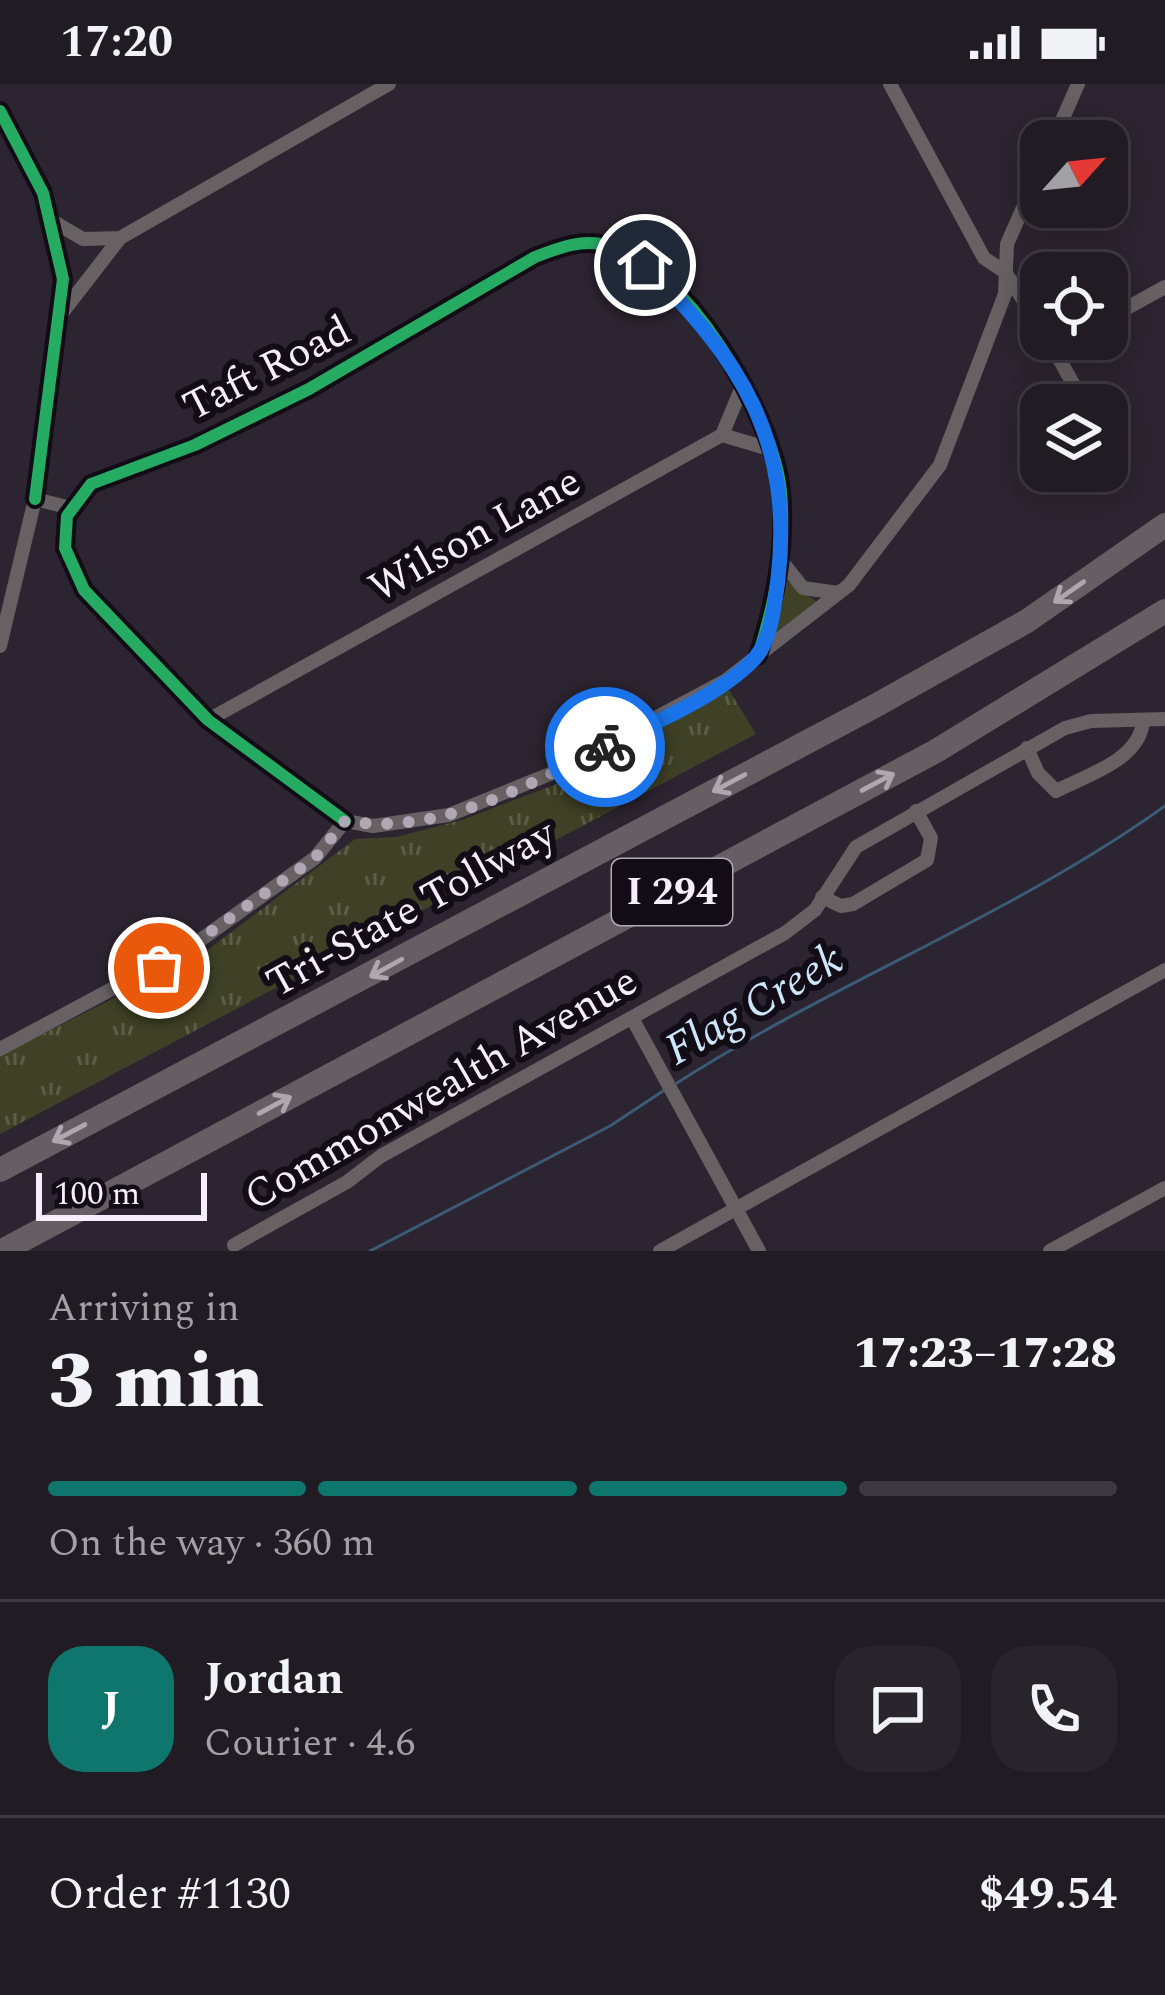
<!DOCTYPE html>
<html lang="en">
<head>
<meta charset="utf-8">
<style>
	:root { --surface:#211b24; --page:#29242c; --text:#f1f3f6; --muted:#a2a1a6; --line:#3e3941; --accent:#0f766e }
	body { margin:0; font-family:Spectral,serif; background:var(--page); color:var(--text); height:100vh; display:flex; flex-direction:column; font-size:45px; white-space:nowrap }
	* { box-sizing:border-box; margin:0 }
	p { font-size:39px; color:var(--muted) }
	.icon { flex:none; width:66px; height:66px; fill:none; stroke:currentColor; stroke-width:2; stroke-linecap:round; stroke-linejoin:round }
	.map { position:relative; height:1167px; overflow:hidden }
	.panel { display:flex; flex-direction:column; background:var(--surface); flex:1 }
	.panel>* { flex:none }
	.needle { width:78px; rotate:63deg }
	.fabs { position:absolute; left:1020px; top:36px; display:grid; gap:24px }
	.fabs a { display:grid; place-items:center; width:108px; height:108px; border-radius:24px; background:var(--surface); box-shadow:0 6px 30px #0003,0 0 0 3px var(--line); font-size:60px }
	.scale { position:absolute; left:36px; bottom:30px; width:171px; box-sizing:border-box; padding-left:12px; border:6px solid #f7eefd; border-top:0; font-size:33px; line-height:42px; white-space:nowrap; color:#f7eefd; -webkit-text-stroke:9px #120c16; paint-order:stroke }
	.pin { position:absolute; display:grid; place-items:center; width:102px; height:102px; color:#fff; margin:-51px; border:6px solid #fff; border-radius:50%; box-shadow:0 3px 12px #0007 }
	.courier { position:absolute; display:grid; place-items:center; width:120px; height:120px; margin:-60px; border:9px solid #1a73e8; border-radius:50%; background:#fff; color:#222; box-shadow:0 3px 15px #0007 }
	.overview em { font-style:normal; font-weight:800 }
	.overview div { display:flex; flex-direction:column-reverse }
	.overview { display:flex; align-items:center; justify-content:space-between; height:204px; padding:0 48px }
	h1 { font-size:78px; font-weight:800; line-height:90px }
	.bar { display:grid; grid-template-columns:repeat(4,1fr); gap:18px 12px; align-content:center; height:144px; padding:0 48px }
	.bar i { height:15px; border-radius:9px; background:var(--line) }
	.bar .current { background:var(--accent) }
	.bar p { grid-column:span 4 }
	.line { display:flex; align-items:center; gap:30px; padding:0 48px; border-top:3px solid var(--line) }
	.line div { flex:1 }
	.round { display:grid; place-items:center; flex:none; width:126px; height:126px; border-radius:36px; background:var(--page) }
	.status { display:flex; justify-content:space-between; align-items:center; height:84px; padding:0 60px; background:var(--surface); direction:ltr }
	.status svg { height:33px; fill:currentColor }
	.map>svg:first-child { display:block }
</style>
</head>
<body>
<div class="status"><b>17:20</b><svg viewBox="0 0 49 12"><path d="M0 12V9h3v3zM5 12V6h3v6zM10 12V3h3v9zM15 12V0h3v12zM26 1h20v11H26zM47 4h2v5h-2z"/></svg></div>
<div class="map">
<svg width="1165" height="1167" viewBox="0 0 1165 1167">
	<defs>
		<pattern id="park-tufts" width="24" height="20" patternUnits="userSpaceOnUse" patternTransform="scale(3)"><rect width="24" height="20" fill="#3f4126"/><path d="M3 7l-1-3M5 7V3M7 7l1-3M15 17l-1-3M17 17v-4M19 17l1-3" fill="none" stroke="#5c5d46"/></pattern>
	</defs>
	<rect width="100%" height="100%" fill="#2c2430"/>
	<polygon fill="#3f4126" points="787,497 817,518 771,557 783,499"/>
	<polygon fill="url(#park-tufts)" points="729,606 756,650 0,1050 0,972 206,867 355,755 396,753 462,736 554,701"/>
	<g fill="none" stroke-linecap="round" stroke-linejoin="round">
		<g stroke="#3a5c76" stroke-width="3">
			<path d="M677,999c157,-101 336,-168 488,-277"/>
			<polyline points="370,1167 610,1042 663,1007"/>
		</g>
		<g stroke="#676163" stroke-width="14">
			<polyline points="890,0 984,174 1005,188 1041,243"/>
			<polyline points="0,27 43,109 63,195 35,415 0,562"/>
			<polyline points="1053,57 1078,0"/>
			<polyline points="54,138 83,155 120,154 389,0"/>
			<polyline points="62,229 120,154"/>
			<polyline points="1107,235 1165,203"/>
			<polyline points="1048,255 1085,321"/>
			<polyline points="722,351 773,366"/>
			<polyline points="1107,361 1116,377"/>
			<polyline points="35,415 71,424"/>
			<polyline points="780,475 803,504 838,509"/>
			<polyline points="208,636 722,351 744,298"/>
			<path d="M1027,664l11,25 18,18c31,-16 84,-31 87,-70"/>
			<path d="M345,737l-137,-101 -124,-130 -19,-42 2,-32 24,-32 104,-39 114,-56 226,-132c24,-9 44,-18 71,-12 79,18 168,171 175,247 5,56 -6,110 -23,164"/>
			<polyline points="822,813 841,822 853,820 927,776 931,754 916,727"/>
			<polyline points="632,934 759,1167"/>
			<polyline points="0,965 192,862 315,774 345,737 373,742 449,731 550,690 725,597 849,501 940,381 1005,210 1007,160 1041,83"/>
			<polyline points="234,1161 347,1098 381,1072 785,849 815,826 856,763 1065,644 1091,637 1165,635"/>
			<polyline points="660,1167 1165,886"/>
			<polyline points="1050,1167 1165,1104"/>
		</g>
		<g stroke="#675e63" stroke-width="24">
			<polyline points="0,1086 873,623 1027,537 1165,441"/>
			<polyline points="2,1167 936,667 1165,527"/>
		</g>
		<g stroke="#120c16" stroke-width="20">
			<g id="cycleway">
				<polyline points="0,27 43,109 63,195 35,415"/>
				<path d="M345,737l-137,-101 -124,-130 -19,-42 2,-32 24,-32 104,-39 114,-56 226,-132c24,-9 44,-18 71,-12 79,18 168,171 175,247 5,56 -6,110 -23,164"/>
			</g>
		</g>
		<use href="#cycleway" stroke="#26ab63" stroke-width="12"/>
	</g>
	<defs><path id="oneway-shaft" d="M-6 0H5M1.5-3L5.5 0L1.5 3" fill="none" stroke-width="1.6" stroke-linecap="round" stroke-linejoin="round" transform="scale(3)"/></defs>
	<g stroke="#afa6b0">
		<use href="#oneway-shaft" transform="translate(1069 508) rotate(145)"/>
		<use href="#oneway-shaft" transform="translate(878 698) rotate(-28)"/>
		<use href="#oneway-shaft" transform="translate(729 699) rotate(152)"/>
		<use href="#oneway-shaft" transform="translate(386 884) rotate(151)"/>
		<use href="#oneway-shaft" transform="translate(275 1021) rotate(-28)"/>
		<use href="#oneway-shaft" transform="translate(69 1049) rotate(152)"/>
	</g>
	<g fill="none" stroke-linecap="round" stroke-linejoin="round">
		<path stroke="#b0a7b5" stroke-width="12" stroke-dasharray="0 21.6" d="M159,884l156,-110 30,-37c94,15 178,-34 260,-74"/>
		<path stroke="#1a73e8" stroke-width="15" d="M605,663c48,-24 113,-50 150,-89 16,-17 20,-56 23,-79 16,-139 -38,-220 -133,-314"/>
	</g>
	<g text-anchor="middle" dominant-baseline="central" stroke-width="12" stroke-linejoin="round" paint-order="stroke">
		<rect fill="#120c16" stroke="#b2aab8" stroke-width="3" x="612" y="775" width="120" height="66" rx="9"/>
		<g font-size="39" font-weight="bold" fill="#f7eefd">
			<text x="672" y="808">I 294</text>
		</g>
		<g font-size="42" fill="#f7eefd" stroke="#120c16">
			<text transform="translate(267 285) rotate(-27)">Taft Road</text>
			<text transform="translate(475 451) rotate(-29)">Wilson Lane</text>
			<text transform="translate(411 825) rotate(-29)">Tri-State Tollway</text>
			<text transform="translate(441 1005) rotate(-30)">Commonwealth Avenue</text>
		</g>
		<g font-size="45" font-style="italic" fill="#cee6fa" stroke="#120c16">
			<text transform="translate(754 921) rotate(-30)">Flag Creek</text>
		</g>
	</g>
</svg>
<div class="fabs">
<a><svg class="needle" viewBox="-14 -14 28 28"><path d="M0-13l5 13h-10z" fill="#e53935"/><path d="M0 13l5-13h-10z" fill="#a2a1a6"/></svg></a>
<a><svg class="icon" aria-label="locate" viewBox="0 0 24 24"><circle cx="12" cy="12" r="6"/><path d="M12 2v4M12 18v4M2 12h4M18 12h4"/></svg></a>
<a><svg class="icon" aria-label="layers" viewBox="0 0 24 24"><path d="M12 4l9 5-9 5-9-5zM3 14l9 5 9-5"/></svg></a>
</div>
<div class="scale">100 m</div>
<div class="pin" style="left:159px;top:884px;background:#ea580c"><svg class="icon" aria-label="bag" viewBox="0 0 24 24"><path d="M5 8h14l-1 12H6zM9 8a3 3 0 0 1 6 0"/></svg></div>
<div class="pin" style="left:645px;top:181px;background:#1f2937"><svg class="icon" aria-label="home" viewBox="0 0 24 24"><path d="M3 11l9-7 9 7M6 9v11h12V9"/></svg></div>
<div class="courier" style="left:605px;top:663px"><svg class="icon" aria-label="bike" viewBox="0 0 24 24"><circle cx="6" cy="16" r="4"/><circle cx="18" cy="16" r="4"/><path d="M6 16l4-8h5l3 8M10 8l3 8H6M13 5h3"/></svg></div>
</div>
<section class="panel">
<div class="overview"><div><h1>3 min</h1><p>Arriving in</p></div><em>17:23–17:28</em></div>
<div class="bar"><i class="current"></i><i class="current"></i><i class="current"></i><i></i><p>On the way · 360 m</p></div>
<div class="line" style="height:216px"><b class="round" style="background:var(--accent);color:#fff">J</b><div><b>Jordan</b><p>Courier · 4.6</p></div><a class="round"><svg class="icon" aria-label="chat" viewBox="0 0 24 24"><path d="M4 5h16v11H9l-5 4z"/></svg></a><a class="round"><svg class="icon" aria-label="phone" viewBox="0 0 24 24"><path d="M5 4h4l2 5-3 2q2 4 5 5l2-3 5 2v4C11 20 4 13 5 4z"/></svg></a></div>
<div class="line" style="height:156px"><div>Order #1130</div><b>$49.54</b></div>
</section>
</body>
</html>
